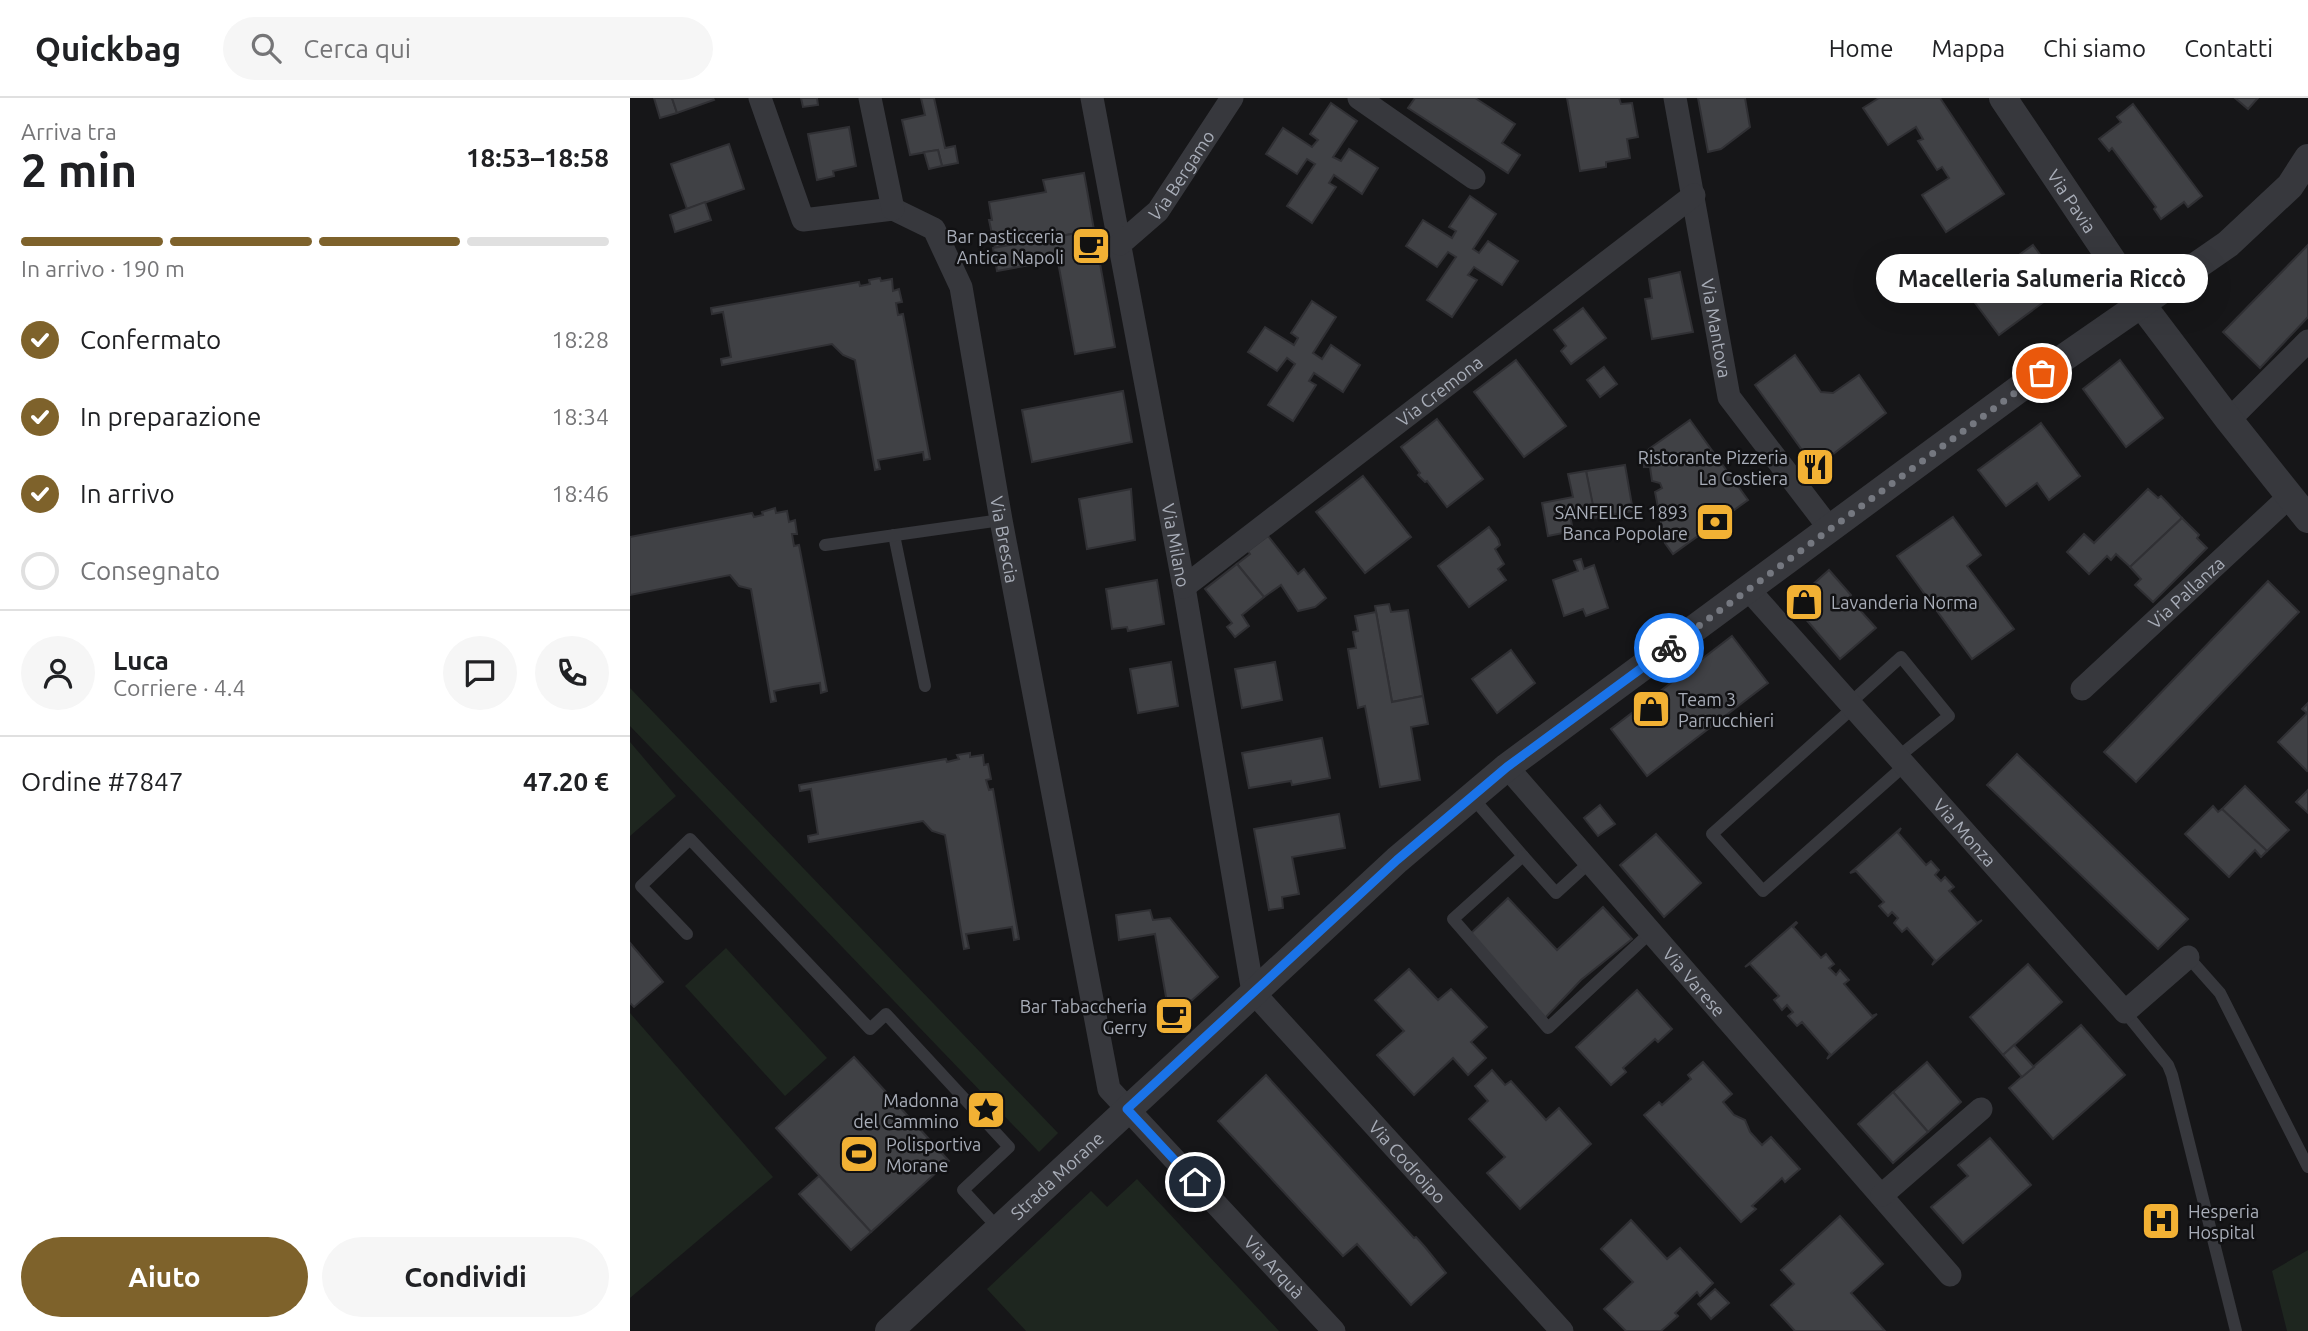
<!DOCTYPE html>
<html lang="it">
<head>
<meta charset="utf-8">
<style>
	:root { --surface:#fff; --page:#f6f6f6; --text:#202124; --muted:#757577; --line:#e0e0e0; --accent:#7e622b }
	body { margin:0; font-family:Ubuntu,sans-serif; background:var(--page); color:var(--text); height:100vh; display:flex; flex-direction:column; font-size:26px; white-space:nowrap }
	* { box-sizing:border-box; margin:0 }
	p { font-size:23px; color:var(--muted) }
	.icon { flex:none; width:38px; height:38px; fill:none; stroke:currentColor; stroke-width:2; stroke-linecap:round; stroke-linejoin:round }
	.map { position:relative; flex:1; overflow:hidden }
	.panel { display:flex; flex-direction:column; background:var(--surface); width:630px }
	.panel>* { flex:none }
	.pin { position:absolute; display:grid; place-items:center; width:60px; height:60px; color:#fff; margin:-30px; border:4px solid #fff; border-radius:50%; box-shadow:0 2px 7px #0007 }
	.courier { position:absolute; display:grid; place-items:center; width:70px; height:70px; margin:-35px; border:5px solid #1a73e8; border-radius:50%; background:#fff; color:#222; box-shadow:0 2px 9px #0007 }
	.bubble { position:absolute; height:49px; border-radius:24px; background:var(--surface); box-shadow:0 7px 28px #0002; font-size:23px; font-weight:700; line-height:49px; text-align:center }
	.headline em { font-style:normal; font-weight:700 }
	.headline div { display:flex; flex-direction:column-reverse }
	.headline { display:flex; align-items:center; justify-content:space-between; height:119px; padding:0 21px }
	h1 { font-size:46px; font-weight:700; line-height:52px }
	.bar { display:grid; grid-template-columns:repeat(4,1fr); gap:10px 7px; align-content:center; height:84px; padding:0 21px }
	.bar i { height:9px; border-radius:5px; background:var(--line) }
	.bar .on { background:var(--accent) }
	.bar p { grid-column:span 4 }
	.line { display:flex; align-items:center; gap:18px; padding:0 21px; border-top:2px solid var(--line) }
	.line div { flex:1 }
	.round { display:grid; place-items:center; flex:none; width:74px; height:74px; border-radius:37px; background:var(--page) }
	ol { padding:0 21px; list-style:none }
	li { display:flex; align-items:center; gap:21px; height:77px }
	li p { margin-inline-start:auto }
	li .icon { padding:7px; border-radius:50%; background:var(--accent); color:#fff; stroke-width:4 }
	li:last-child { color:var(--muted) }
	li i { width:38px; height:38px; border:4px solid var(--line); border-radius:50% }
	.action { display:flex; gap:14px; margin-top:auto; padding:14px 21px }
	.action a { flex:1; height:80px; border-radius:42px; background:var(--accent); color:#fff; font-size:28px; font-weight:700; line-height:80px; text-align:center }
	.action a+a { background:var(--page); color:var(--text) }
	header { display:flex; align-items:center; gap:42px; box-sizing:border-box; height:98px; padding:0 35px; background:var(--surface); border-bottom:2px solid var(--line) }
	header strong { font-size:33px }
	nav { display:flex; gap:38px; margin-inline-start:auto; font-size:24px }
	.search { width:490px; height:63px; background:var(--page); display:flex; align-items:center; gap:18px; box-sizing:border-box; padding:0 24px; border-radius:38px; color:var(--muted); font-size:26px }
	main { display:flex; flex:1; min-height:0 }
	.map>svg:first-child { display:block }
</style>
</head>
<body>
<header>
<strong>Quickbag</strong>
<div class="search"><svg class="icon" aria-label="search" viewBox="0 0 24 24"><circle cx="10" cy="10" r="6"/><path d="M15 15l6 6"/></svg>Cerca qui</div>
<nav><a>Home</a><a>Mappa</a><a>Chi siamo</a><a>Contatti</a></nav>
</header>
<main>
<section class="panel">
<div class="headline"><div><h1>2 min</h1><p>Arriva tra</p></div><em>18:53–18:58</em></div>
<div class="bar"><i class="on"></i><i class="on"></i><i class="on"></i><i></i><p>In arrivo · 190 m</p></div>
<ol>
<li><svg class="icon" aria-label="check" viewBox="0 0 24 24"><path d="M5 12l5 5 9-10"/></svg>Confermato<p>18:28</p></li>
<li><svg class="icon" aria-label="check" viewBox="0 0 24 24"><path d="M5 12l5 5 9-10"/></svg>In preparazione<p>18:34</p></li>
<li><svg class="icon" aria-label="check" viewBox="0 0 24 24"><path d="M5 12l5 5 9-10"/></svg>In arrivo<p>18:46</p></li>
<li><i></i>Consegnato</li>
</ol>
<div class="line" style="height:126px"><a class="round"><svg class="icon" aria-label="person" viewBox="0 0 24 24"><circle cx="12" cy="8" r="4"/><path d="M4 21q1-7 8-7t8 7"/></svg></a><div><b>Luca</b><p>Corriere · 4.4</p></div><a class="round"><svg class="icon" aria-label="chat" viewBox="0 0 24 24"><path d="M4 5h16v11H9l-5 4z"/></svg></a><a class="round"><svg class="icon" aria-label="phone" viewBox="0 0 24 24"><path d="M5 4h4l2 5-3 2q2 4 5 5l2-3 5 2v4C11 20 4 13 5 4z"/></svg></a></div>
<div class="line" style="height:91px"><div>Ordine #7847</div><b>47.20 €</b></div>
<div class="action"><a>Aiuto</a><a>Condividi</a></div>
</section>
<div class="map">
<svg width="1678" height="1233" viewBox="0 0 1678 1233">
	<rect width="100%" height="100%" fill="#161618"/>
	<g fill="#1e261f">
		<polygon points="0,590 428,1035 409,1054 0,628"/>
		<polygon points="0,644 46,698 0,738"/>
		<polygon points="96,850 197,960 155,998 55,888"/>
		<polygon points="0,915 143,1079 0,1200"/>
		<polygon points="507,1081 649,1233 396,1233 357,1191 461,1093 477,1109"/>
		<polygon points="1678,1152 1678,1233 1657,1233 1642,1173"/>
	</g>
	<g fill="#404145" stroke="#303034" stroke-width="2">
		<polygon points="24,0 42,0 47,15 30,20"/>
		<polygon points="42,0 83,0 84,2 47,15"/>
		<polygon points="171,0 187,0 188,7 173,9"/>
		<polygon points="291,0 304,0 315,50 325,48 328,65 312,68 308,52 280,57 272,22 295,17"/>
		<polygon points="785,0 845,0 885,26 872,45 890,57 878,75 778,10"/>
		<polygon points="937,0 989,0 991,6 1002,5 1008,39 997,41 1000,60 976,64 976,69 950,73"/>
		<polygon points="1068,0 1115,0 1120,29 1091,51 1078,54"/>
		<polygon points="1249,0 1310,0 1374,96 1316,134 1292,97 1319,80 1312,69 1307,72 1288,43 1293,41 1286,29 1258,47 1233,10"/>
		<polygon points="1605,0 1628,0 1618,11"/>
		<polygon points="701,5 727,23 703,59 711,63 719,51 748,70 732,96 704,77 699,85 706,89 682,125 657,108 685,66 677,61 667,76 636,56 653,30 682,49 688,42 680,36"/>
		<polygon points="1503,6 1572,98 1558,109 1554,104 1531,121 1524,111 1526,109 1482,50 1479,53 1469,41 1491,24 1487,19"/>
		<polygon points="219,29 226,68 203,73 204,78 187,82 178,36"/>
		<polygon points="99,46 114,91 57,111 41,66"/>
		<polygon points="308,52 312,68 299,71 294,54"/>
		<polygon points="454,75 464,132 365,150 359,122 362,122 359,104 416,94 413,82"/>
		<polygon points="840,98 866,116 843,151 849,155 858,143 888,163 872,187 844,169 838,177 847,182 822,219 797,202 826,159 818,154 807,169 776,148 793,122 822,140 826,133 819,129"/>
		<polygon points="75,104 81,122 45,134 40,117"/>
		<polygon points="464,132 485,249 445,256 428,164 417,166 417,164 367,173 363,150"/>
		<polygon points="1403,147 1434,189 1369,237 1337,194"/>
		<polygon points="1678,147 1678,219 1630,270 1593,234"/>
		<polygon points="1050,174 1063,234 1022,241 1015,201 1022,200 1019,181"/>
		<polygon points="250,180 251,183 262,181 263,193 269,191 272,204 266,205 268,217 273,216 300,361 294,362 293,354 248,362 250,371 245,372 225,262 213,257 202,246 92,267 91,261 101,259 93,214 82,216 81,210 229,184 230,188 240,186 239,182"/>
		<polygon points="682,203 706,219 683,255 692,261 701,247 730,267 713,294 684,275 679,283 686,287 663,323 638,307 665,266 657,260 647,273 618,254 635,229 664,247 668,240 661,235"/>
		<polygon points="953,210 976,240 941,266 931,253 936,248 924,232"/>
		<polygon points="1165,257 1191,294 1203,295 1229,277 1256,315 1185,370 1125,287"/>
		<polygon points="886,262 936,328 894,359 844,294"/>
		<polygon points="1490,262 1533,320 1496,349 1453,291"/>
		<polygon points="974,269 987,286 970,299 957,282"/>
		<polygon points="493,293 502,344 402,364 392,312"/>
		<polygon points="807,321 853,381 817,409 797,383 795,384 788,377 790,375 771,349"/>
		<polygon points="1060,322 1118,402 1043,456 1035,445 1025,394 1032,390 1030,385 1022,383 1020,369 1014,369 1014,358 1019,351"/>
		<polygon points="1411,325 1450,378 1419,402 1407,385 1376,408 1348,372"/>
		<polygon points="995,367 1003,413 965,420 956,373"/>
		<polygon points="956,373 964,412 940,417 943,433 918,438 912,405 943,399 938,376"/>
		<polygon points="733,378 781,439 735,475 686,414"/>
		<polygon points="501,391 505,442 457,451 449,401"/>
		<polygon points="1518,391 1528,400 1531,398 1552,420 1500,469 1486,456 1481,462 1477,458 1459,476 1437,454 1454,436 1464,445"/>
		<polygon points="145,410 146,415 157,413 159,424 165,422 167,436 162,436 164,448 169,447 197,593 191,595 190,585 163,589 144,593 146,603 141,604 121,491 109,488 100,477 0,497 0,439 122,415 124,419 133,417 132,414"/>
		<polygon points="1323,419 1351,457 1337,468 1384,531 1342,561 1267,458"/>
		<polygon points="1552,420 1569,437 1567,440 1577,450 1523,504 1505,487 1511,481 1500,469"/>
		<polygon points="859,429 868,441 870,447 865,451 874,466 868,471 876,482 839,509 808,468"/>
		<polygon points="638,438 668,476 674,471 696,500 685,509 668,513 651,487 634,499 607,466 620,456 618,453"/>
		<polygon points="951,461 954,471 964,467 978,510 956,518 953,511 934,518 923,482 948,473 944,463"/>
		<polygon points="607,466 634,499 612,517 619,528 605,539 597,529 602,525 575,491"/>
		<polygon points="1199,472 1221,497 1219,500 1246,530 1210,561 1162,505"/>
		<polygon points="527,482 534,526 498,533 497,529 482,531 476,491"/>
		<polygon points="1638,483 1669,514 1506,684 1474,654"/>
		<polygon points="759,506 761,514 778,512 793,598 762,604 745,508"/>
		<polygon points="746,514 762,604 793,598 798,626 781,629 790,682 750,689 735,608 728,610 718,551 726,550 723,534 728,533 725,518"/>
		<polygon points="1102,538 1138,585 1017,678 981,631"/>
		<polygon points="881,552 905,585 867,615 842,581"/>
		<polygon points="541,564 548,608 508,615 500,571"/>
		<polygon points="645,564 652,602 612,610 605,571"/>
		<polygon points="1678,605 1678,672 1677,673 1648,644 1677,615 1672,611"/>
		<polygon points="692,640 700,680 662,687 661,683 619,690 612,655"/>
		<polygon points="340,655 340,659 353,657 354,667 358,666 361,681 356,682 359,692 363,691 389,841 384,842 382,829 336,836 339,850 334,851 315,737 302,733 293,723 179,744 178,738 188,736 181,691 170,693 169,687 316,661 317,664 329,661 327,657"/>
		<polygon points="1387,656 1558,821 1528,851 1357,687"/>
		<polygon points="1615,688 1659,732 1637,753 1592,711"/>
		<polygon points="1678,692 1678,715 1666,704"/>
		<polygon points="970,707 985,726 968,738 954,720"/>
		<polygon points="1583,708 1588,714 1592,711 1637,753 1631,759 1625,752 1599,779 1555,736"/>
		<polygon points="709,716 715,750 662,759 669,796 652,799 653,810 639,812 624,731"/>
		<polygon points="1271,730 1268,735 1296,767 1301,763 1309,772 1305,777 1311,783 1315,779 1324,789 1319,793 1347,825 1352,822 1302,867 1305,862 1277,830 1272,834 1264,825 1268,820 1262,814 1258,818 1249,808 1254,804 1226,773 1220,775"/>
		<polygon points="1026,736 1071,785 1034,819 990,767"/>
		<polygon points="878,800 927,852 973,809 1002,841 951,882 915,920 838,838"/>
		<polygon points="520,812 523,822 540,820 588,879 542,920 539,916 525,836 489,842 486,817"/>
		<polygon points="1166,824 1167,825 1163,829 1191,860 1196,856 1204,866 1199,870 1206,877 1210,872 1219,882 1214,886 1242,918 1247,916 1197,961 1200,956 1172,924 1167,928 1158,918 1163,914 1157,907 1152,912 1144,902 1149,898 1120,866 1115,869"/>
		<polygon points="0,845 33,884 4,909 0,905"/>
		<polygon points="1398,866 1432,904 1373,957 1340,919"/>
		<polygon points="779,871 808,902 821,891 857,929 841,944 856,960 838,977 823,960 784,997 747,957 774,933 745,902"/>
		<polygon points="1007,892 1042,931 1028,944 1025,941 993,970 996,974 981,987 946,949"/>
		<polygon points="1451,927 1495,977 1423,1041 1379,990"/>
		<polygon points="1384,947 1404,969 1392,979 1373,957"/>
		<polygon points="224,959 319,1063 241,1134 146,1030"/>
		<polygon points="1073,964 1102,996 1093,1004 1104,1017 1115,1022 1120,1034 1132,1047 1141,1039 1170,1071 1155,1084 1152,1080 1122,1108 1126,1111 1111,1124 1014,1017 1029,1004 1032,1007 1061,981 1058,977"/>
		<polygon points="1297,964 1331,1004 1298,1034 1263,994"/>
		<polygon points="862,972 875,987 881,983 916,1022 929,1010 961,1046 890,1111 857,1075 875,1059 839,1021 858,1003 845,988"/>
		<polygon points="636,977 784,1140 786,1139 795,1149 816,1175 781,1207 727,1146 713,1158 588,1023"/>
		<polygon points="1263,994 1298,1034 1263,1065 1228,1026"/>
		<polygon points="1360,1040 1401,1087 1333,1145 1301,1109 1338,1078 1328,1067"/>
		<polygon points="189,1078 241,1134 221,1152 169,1096"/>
		<polygon points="1210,1118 1253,1166 1221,1195 1255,1233 1165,1233 1141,1207 1164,1186 1151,1172"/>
		<polygon points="1001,1122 1037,1161 1050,1150 1083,1185 1070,1198 1067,1194 1045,1215 1048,1218 1031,1233 996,1233 974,1211 1003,1184 971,1151"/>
		<polygon points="1085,1191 1099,1205 1081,1221 1068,1206"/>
	</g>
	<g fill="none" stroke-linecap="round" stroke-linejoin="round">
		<g stroke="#37383d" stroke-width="12">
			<polyline points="264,437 295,588"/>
			<polyline points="195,447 371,422"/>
			<polyline points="1220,605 1271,559 1319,618 1268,659"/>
			<polyline points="1224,609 1082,736 1133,793 1275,667"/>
			<polyline points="842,699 893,758 823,821 918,930 1021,834"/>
			<polyline points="893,758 926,795 960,764"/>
			<polyline points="57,836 11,788 60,741 240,931 256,916 379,1049 333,1092 369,1131"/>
			<polyline points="1558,859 1590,895 1678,1069"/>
			<polyline points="1495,914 1538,967 1542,977 1606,1233"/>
		</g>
		<g stroke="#37383d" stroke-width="23">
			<path id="s1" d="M130,0l43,122 90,-11 41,20 27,58 40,233 108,569 225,242"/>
			<polyline points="240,0 263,111"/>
			<path id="s2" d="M462,0l92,489 69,405 309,339"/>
			<polyline points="729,0 844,80"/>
			<path id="s3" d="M1045,0l54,299 101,132"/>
			<path id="s4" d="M490,146l38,-33 74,-113"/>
			<polyline points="1599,322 1678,243"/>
			<path id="s5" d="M554,489l510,-392"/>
			<path id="s6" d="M1118,491l377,423 63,-55"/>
			<path id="s7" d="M1452,591l208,-193"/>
			<path id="s8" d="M877,669l443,508"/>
			<polyline points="1252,1097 1351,1011"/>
		</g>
		<g stroke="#37383d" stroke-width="28">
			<path id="s9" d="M1373,0l139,207 87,115 79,99"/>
			<path id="s10" d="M259,1233l508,-471 110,-93 516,-381 205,-142 62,-58 18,-28"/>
		</g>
	</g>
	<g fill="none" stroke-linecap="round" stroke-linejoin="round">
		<polyline stroke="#757880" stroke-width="7" stroke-dasharray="0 12.6" points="1039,550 1412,275"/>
		<polyline stroke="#1a73e8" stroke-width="9" points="565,1084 497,1011 767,762 877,669 1039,550"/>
	</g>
	<defs>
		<g id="cafe-square" transform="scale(2.0125)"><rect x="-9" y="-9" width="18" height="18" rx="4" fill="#f2b134" stroke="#111113"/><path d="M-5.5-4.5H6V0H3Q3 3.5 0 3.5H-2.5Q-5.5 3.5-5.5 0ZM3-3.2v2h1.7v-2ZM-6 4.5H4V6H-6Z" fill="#111"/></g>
		<g id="restaurant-square" transform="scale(2.0125)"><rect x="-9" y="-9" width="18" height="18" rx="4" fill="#f2b134" stroke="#111113"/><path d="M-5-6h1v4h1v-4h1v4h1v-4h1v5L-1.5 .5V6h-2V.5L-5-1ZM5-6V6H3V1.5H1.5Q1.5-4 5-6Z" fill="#111"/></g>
		<g id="bank-square" transform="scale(2.0125)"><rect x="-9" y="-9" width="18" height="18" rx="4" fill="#f2b134" stroke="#111113"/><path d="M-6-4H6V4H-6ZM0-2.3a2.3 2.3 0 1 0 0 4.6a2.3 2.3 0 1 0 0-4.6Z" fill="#111"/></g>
		<g id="shop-square" transform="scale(2.0125)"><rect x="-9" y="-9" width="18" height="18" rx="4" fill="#f2b134" stroke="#111113"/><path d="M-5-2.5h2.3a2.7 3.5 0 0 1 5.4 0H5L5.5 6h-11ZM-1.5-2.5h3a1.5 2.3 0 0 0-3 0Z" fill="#111"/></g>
		<g id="sight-square" transform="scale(2.0125)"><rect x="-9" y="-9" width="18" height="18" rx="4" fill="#f2b134" stroke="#111113"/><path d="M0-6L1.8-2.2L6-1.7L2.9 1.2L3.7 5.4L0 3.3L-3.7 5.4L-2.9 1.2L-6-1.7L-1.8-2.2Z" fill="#111"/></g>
		<g id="stadium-square" transform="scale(2.0125)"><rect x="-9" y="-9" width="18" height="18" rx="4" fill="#f2b134" stroke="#111113"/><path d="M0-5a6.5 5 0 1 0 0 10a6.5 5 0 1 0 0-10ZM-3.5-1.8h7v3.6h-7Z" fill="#111"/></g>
		<g id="hospital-square" transform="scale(2.0125)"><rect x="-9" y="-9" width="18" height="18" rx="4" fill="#f2b134" stroke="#111113"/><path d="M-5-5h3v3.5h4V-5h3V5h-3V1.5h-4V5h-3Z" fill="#111"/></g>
	</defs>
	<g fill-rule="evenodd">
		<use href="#cafe-square" x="461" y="148"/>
		<use href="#restaurant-square" x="1185" y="369"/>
		<use href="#bank-square" x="1085" y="424"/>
		<use href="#shop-square" x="1174" y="504"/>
		<use href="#shop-square" x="1021" y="611"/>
		<use href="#cafe-square" x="544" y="918"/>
		<use href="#sight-square" x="356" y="1012"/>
		<use href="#stadium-square" x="229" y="1056"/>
		<use href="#hospital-square" x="1531" y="1123"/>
	</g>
	<g text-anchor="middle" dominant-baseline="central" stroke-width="5" stroke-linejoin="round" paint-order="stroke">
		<g font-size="18" fill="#a8adb8" stroke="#111113">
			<text stroke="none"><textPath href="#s4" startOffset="93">Via Bergamo</textPath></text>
			<text stroke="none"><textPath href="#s9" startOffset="124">Via Pavia</textPath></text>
			<text stroke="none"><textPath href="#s3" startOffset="234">Via Mantova</textPath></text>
			<text stroke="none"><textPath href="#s5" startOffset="322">Via Cremona</textPath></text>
			<text stroke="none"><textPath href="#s1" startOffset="586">Via Brescia</textPath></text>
			<text stroke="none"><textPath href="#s2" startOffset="455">Via Milano</textPath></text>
			<text stroke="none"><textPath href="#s7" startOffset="142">Via Pallanza</textPath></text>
			<text stroke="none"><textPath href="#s6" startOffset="326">Via Monza</textPath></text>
			<text stroke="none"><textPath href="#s8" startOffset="285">Via Varese</textPath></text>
			<text stroke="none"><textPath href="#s2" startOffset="1138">Via Codroipo</textPath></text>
			<text stroke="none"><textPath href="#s10" startOffset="229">Strada Morane</textPath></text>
			<text stroke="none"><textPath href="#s1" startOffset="1388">Via Arquà</textPath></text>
		</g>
		<g font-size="18" fill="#a8adb8" stroke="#111113" text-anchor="end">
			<text x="434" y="138">Bar pasticceria<tspan x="434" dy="21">Antica Napoli</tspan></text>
			<text x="1158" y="359">Ristorante Pizzeria<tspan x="1158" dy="21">La Costiera</tspan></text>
			<text x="1058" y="414">SANFELICE 1893<tspan x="1058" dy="21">Banca Popolare</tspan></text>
			<text x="1201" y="504" text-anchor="start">Lavanderia Norma</text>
			<text x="1048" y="601" text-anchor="start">Team 3<tspan x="1048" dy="21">Parrucchieri</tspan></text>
			<text x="517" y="908">Bar Tabaccheria<tspan x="517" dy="21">Gerry</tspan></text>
			<text x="329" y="1002">Madonna<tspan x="329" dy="21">del Cammino</tspan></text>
			<text x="256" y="1046" text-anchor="start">Polisportiva<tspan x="256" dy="21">Morane</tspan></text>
			<text x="1558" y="1113" text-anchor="start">Hesperia<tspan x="1558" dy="21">Hospital</tspan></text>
		</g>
	</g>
</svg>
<div class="pin" style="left:1412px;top:275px;background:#ea580c"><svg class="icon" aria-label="bag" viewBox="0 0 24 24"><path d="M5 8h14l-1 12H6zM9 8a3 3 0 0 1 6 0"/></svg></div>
<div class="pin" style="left:565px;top:1084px;background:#1f2937"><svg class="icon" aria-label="home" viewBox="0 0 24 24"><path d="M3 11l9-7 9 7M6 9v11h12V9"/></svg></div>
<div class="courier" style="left:1039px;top:550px"><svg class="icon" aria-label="bike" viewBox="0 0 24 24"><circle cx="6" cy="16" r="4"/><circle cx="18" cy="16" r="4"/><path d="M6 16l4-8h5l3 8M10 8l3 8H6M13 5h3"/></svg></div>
<div class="bubble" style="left:1246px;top:156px;width:332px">Macelleria Salumeria Riccò</div>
</div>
</main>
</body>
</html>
